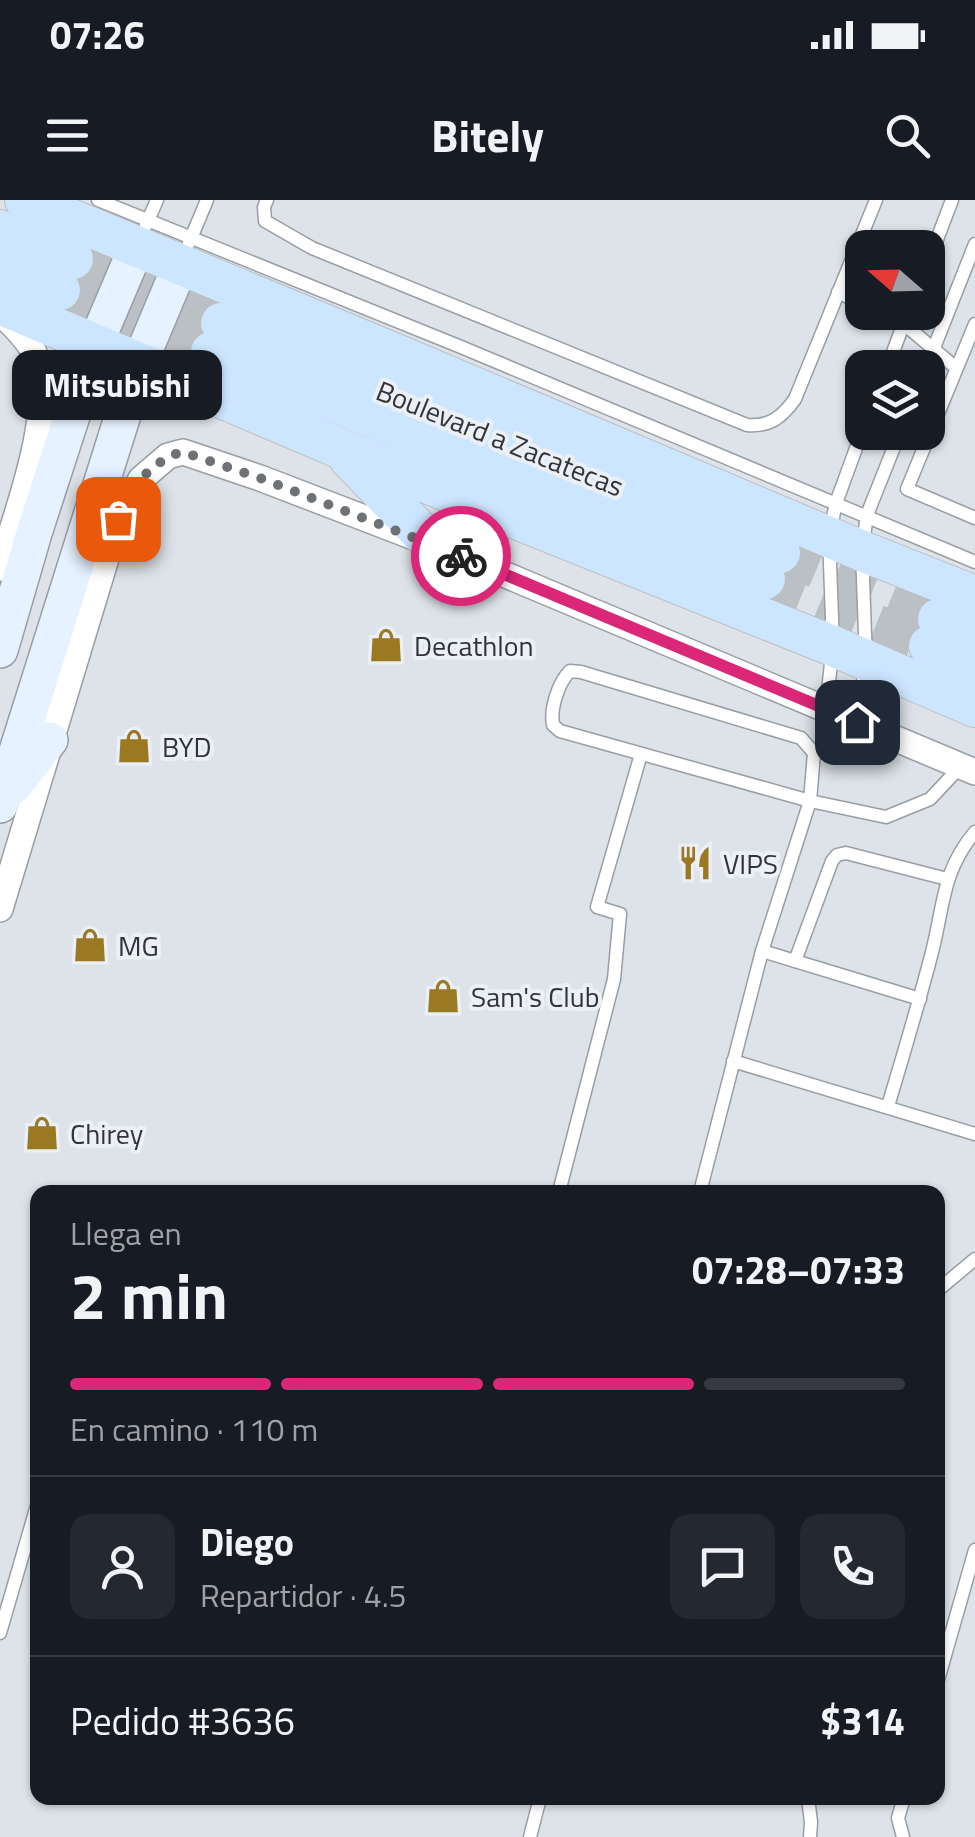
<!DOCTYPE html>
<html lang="es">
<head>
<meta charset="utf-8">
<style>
	:root { --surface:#171b24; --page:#242831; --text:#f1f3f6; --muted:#9ea1a6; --line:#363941; --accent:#db2777 }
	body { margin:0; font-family:"Titillium Web",sans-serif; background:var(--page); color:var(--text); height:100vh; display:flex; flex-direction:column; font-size:38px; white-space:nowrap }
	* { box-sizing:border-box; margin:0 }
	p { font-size:32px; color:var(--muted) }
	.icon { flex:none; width:55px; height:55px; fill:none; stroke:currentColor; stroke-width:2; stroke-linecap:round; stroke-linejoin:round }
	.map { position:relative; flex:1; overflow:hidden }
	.details { position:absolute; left:30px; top:985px; width:915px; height:620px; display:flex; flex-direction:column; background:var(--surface); border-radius:20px; box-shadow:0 2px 8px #0004 }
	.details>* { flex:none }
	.needle { width:65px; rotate:290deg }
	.fabs { position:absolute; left:845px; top:30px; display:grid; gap:20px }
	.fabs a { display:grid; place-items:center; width:100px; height:100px; border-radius:20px; background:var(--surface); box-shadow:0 2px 8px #0004; font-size:50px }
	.pin { position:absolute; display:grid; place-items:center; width:85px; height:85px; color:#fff; margin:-42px; border-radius:20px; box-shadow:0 5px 15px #0006 }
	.courier { position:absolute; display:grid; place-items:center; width:100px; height:100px; margin:-50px; border:8px solid #db2777; border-radius:50%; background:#fff; color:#222; box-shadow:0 2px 12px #0007 }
	.bubble { position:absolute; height:70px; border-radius:20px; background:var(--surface); box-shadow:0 2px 8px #0004; font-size:32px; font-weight:700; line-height:70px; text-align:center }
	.summary em { font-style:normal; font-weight:700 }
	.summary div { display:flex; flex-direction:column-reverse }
	.summary { display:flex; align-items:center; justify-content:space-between; height:170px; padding:0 40px }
	h1 { font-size:65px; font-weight:700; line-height:75px }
	.bar { display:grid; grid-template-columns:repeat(4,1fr); gap:15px 10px; align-content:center; height:120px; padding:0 40px }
	.bar i { height:12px; border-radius:8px; background:var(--line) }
	.bar .active { background:var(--accent) }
	.bar p { grid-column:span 4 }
	.line { display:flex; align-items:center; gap:25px; padding:0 40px; border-top:2px solid var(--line) }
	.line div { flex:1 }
	.round { display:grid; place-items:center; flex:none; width:105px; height:105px; border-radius:20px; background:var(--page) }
	.status { display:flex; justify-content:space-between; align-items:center; height:70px; padding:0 50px; background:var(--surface); direction:ltr }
	.status svg { height:28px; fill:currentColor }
	header { display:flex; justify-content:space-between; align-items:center; height:130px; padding:0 40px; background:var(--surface); font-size:45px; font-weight:700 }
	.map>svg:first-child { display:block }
</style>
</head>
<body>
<div class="status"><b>07:26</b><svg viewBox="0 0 49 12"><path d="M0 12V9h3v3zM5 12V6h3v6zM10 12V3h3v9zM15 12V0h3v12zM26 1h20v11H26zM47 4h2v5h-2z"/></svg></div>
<header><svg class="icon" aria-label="menu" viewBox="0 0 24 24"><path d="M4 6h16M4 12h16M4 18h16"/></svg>Bitely<svg class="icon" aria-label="search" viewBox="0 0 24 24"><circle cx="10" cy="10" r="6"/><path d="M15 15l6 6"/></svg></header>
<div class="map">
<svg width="975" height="1637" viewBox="0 0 975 1637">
	<rect width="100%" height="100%" fill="#dde3e9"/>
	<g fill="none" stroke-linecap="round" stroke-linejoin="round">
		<g stroke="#bbc0c5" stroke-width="40" stroke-dasharray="40 20" stroke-linecap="butt">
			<polyline points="73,59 221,123"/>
			<polyline points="60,90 211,152"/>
			<polyline points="780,353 938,419"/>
			<polyline points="765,379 929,446"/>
		</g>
		<g stroke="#989ea4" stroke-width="15">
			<g id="lane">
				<polyline points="98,0 461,147 975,362"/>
				<path d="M267,0l-3,7 1,14 47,27 435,177c23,2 35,-8 48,-26l81,-199"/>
				<polyline points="146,25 157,0"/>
				<polyline points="189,43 207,0"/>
				<polyline points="928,63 952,0"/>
				<polyline points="838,92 862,104"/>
				<polyline points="880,112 904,124 955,167"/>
				<polyline points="975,124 907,289 975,318"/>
				<polyline points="887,168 908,112"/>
				<polyline points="926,168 975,44"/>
				<polyline points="826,508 833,446 829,336 836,303 862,232"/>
				<polyline points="857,522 866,461 862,351 867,315 900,232"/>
				<polyline points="762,751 920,799"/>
				<polyline points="795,761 832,661 837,655 846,653 947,679"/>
				<polyline points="733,861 975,934"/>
				<path d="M888,906c15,-50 30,-100 43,-150 13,-48 10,-84 44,-124"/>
				<polyline points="559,992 614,779 620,714 597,707 641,554"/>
				<path d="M700,992l62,-241 48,-150 4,-48 -13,-15 -220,-66 -11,-1c-12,12 -20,38 -17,54l7,6 250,70 76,16 44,-18 31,-33"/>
				<polyline points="938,1090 975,1059"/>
				<polyline points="0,1433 38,1302"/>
				<polyline points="938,1480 975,1350"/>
				<polyline points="808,1598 811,1622 810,1637"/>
				<polyline points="530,1637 540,1598"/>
				<polyline points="903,1637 898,1618 904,1598"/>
			</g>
		</g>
		<g stroke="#989ea4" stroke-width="28">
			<g id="street">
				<path d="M0,112c11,11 23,22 31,35 31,51 -15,167 -31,221"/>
				<polyline points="0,709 118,319 141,279 168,256 183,252 260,278 432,344 975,572"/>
			</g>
		</g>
		<g stroke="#989ea4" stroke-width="38">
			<g id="secondary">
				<polyline points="0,450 34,333 95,145 137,46"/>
				<polyline points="14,586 50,540"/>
				<polyline points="0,605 139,164 181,64"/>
			</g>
		</g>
		<g stroke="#bdbebf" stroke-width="42">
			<g id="primary">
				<polyline points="25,0 403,157 862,351 975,396"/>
				<polyline points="0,30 73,59"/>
				<polyline points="0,65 60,90"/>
				<polyline points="0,104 339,248 833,446 975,507"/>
				<polyline points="221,123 780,353"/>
				<polyline points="211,152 765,379"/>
				<polyline points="349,258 432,344"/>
				<polyline points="938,419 975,434"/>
				<polyline points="929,446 975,465"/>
			</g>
		</g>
		<use href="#lane" stroke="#fff" stroke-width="12"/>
		<use href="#street" stroke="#fff" stroke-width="25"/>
		<use href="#secondary" stroke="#e6f2ff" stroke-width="35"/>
		<use href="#primary" stroke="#cde6ff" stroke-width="40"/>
	</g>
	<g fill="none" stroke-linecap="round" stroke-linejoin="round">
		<polyline stroke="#6e7175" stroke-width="10" stroke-dasharray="0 18" points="118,319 141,278 168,256 183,252 260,278 461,356"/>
		<polyline stroke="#db2777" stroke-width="12" points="461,356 857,522"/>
	</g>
	<defs>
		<g id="shop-bare" transform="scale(2.7)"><path d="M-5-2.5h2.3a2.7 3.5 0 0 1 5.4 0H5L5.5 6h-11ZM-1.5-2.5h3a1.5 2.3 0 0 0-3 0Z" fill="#9b7923" stroke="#eaf0f6" stroke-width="2.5" paint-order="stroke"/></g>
		<g id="restaurant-bare" transform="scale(2.7)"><path d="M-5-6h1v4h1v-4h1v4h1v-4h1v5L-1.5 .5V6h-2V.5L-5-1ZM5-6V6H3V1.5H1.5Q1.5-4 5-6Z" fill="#9b7923" stroke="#eaf0f6" stroke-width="2.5" paint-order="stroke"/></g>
	</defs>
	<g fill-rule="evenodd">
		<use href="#shop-bare" x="386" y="445"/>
		<use href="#shop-bare" x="134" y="546"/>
		<use href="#restaurant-bare" x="695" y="663"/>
		<use href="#shop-bare" x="90" y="745"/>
		<use href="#shop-bare" x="443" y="796"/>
		<use href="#shop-bare" x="42" y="933"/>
	</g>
	<g text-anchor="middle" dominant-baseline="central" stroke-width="8" stroke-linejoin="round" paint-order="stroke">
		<g font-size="28" fill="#323437" stroke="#eaf0f6">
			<text transform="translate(500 238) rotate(22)">Boulevard a Zacatecas</text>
		</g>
		<g font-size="28" fill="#323437" stroke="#eaf0f6" text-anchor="start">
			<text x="414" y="445">Decathlon</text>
			<text x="162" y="546">BYD</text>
			<text x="723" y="663">VIPS</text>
			<text x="118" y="745">MG</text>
			<text x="471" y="796">Sam's Club</text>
			<text x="70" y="933">Chirey</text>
		</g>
	</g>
</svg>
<div class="fabs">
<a><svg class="needle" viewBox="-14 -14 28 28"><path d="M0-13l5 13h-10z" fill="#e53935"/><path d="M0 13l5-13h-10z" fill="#9ea1a6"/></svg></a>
<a><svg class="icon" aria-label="layers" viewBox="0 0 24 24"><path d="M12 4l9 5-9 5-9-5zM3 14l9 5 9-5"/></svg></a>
</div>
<div class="pin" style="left:118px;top:319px;background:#ea580c"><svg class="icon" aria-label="bag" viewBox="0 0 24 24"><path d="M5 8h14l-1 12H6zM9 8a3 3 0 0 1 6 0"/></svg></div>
<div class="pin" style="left:857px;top:522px;background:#1f2937"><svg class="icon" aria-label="home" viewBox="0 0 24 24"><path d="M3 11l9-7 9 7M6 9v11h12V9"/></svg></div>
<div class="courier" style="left:461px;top:356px"><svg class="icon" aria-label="bike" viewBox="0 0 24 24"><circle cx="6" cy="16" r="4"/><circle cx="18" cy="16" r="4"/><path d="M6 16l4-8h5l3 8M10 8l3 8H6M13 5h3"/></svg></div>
<div class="bubble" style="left:12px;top:150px;width:210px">Mitsubishi</div>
<section class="details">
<div class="summary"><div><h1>2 min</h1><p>Llega en</p></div><em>07:28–07:33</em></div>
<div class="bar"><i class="active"></i><i class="active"></i><i class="active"></i><i></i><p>En camino · 110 m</p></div>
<div class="line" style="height:180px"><a class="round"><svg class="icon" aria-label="person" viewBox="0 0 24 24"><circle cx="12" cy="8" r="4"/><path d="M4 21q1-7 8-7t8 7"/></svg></a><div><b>Diego</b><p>Repartidor · 4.5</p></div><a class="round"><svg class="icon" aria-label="chat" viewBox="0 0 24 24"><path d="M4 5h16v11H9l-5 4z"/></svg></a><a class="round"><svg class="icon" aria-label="phone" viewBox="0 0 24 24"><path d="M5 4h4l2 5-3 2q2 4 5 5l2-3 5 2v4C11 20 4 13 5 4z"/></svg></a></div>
<div class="line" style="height:130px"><div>Pedido #3636</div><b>$314</b></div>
</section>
</div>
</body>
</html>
